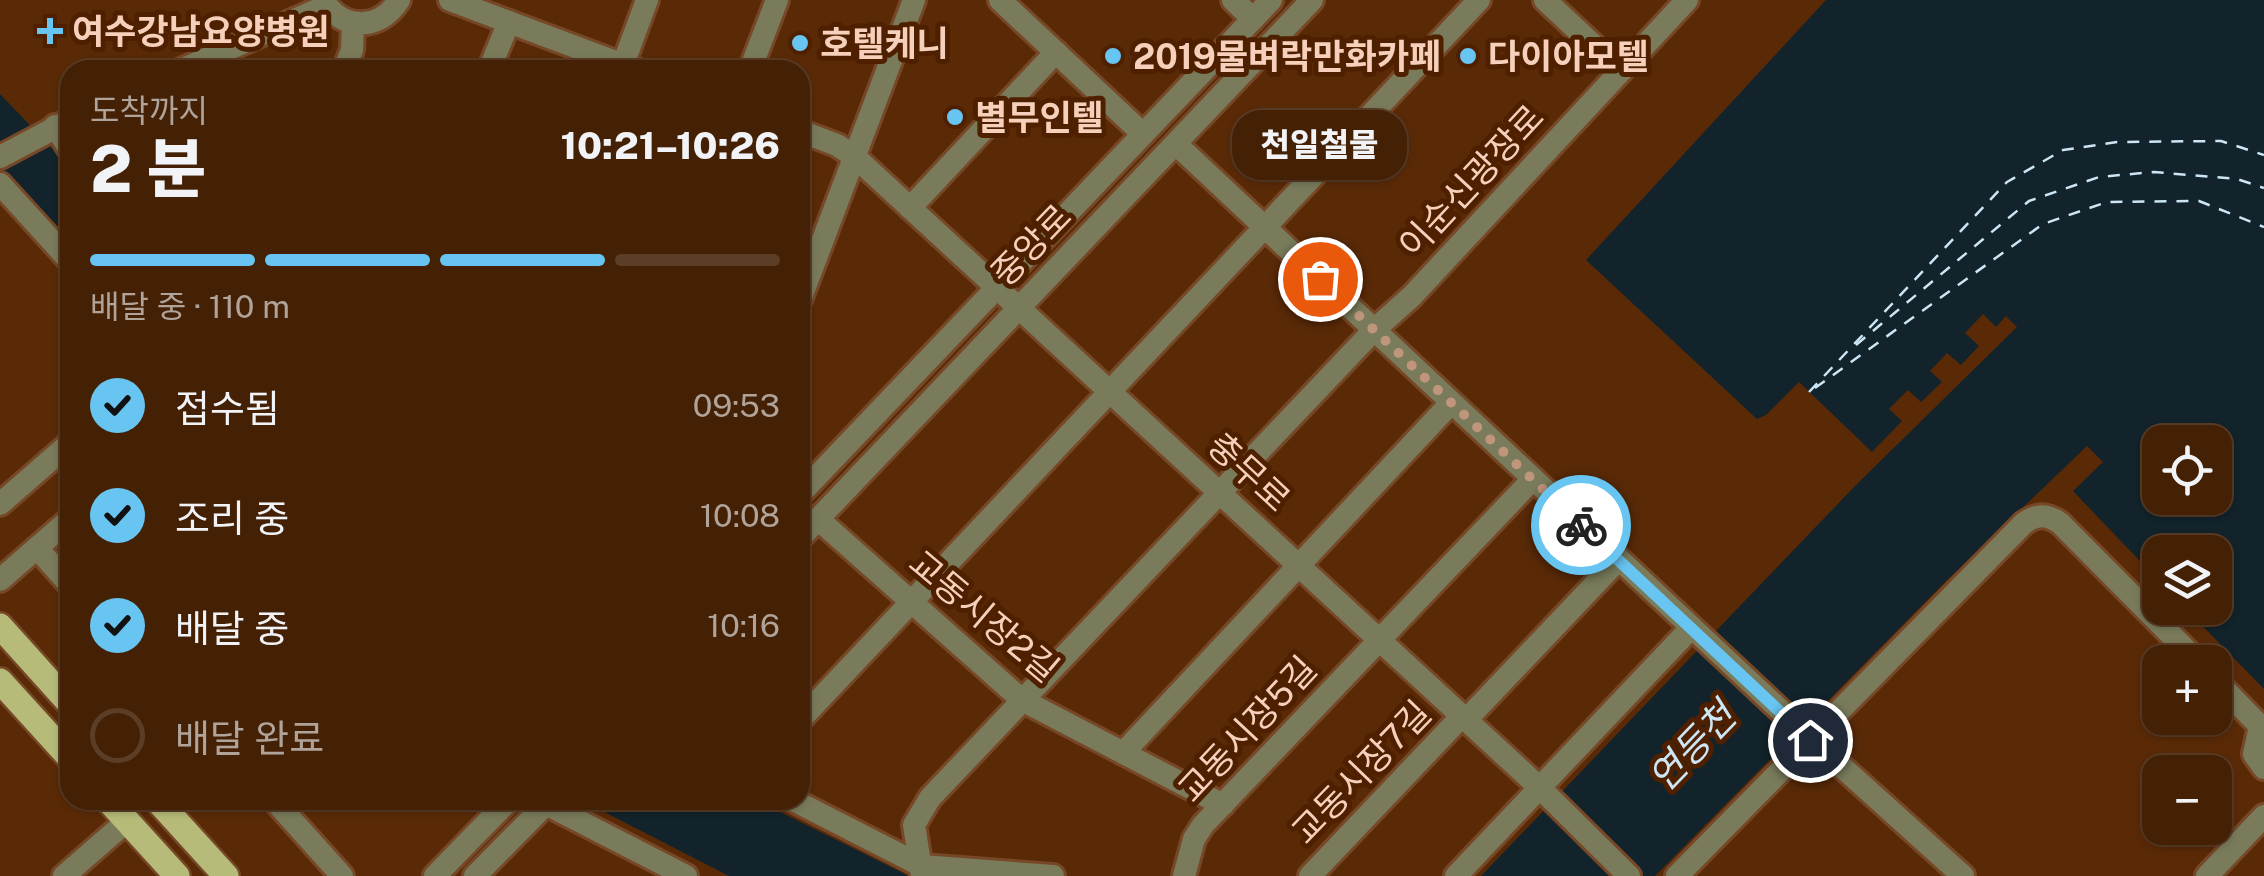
<!DOCTYPE html>
<html lang="ko">
<head>
<meta charset="utf-8">
<style>
	:root { --surface:#442005; --page:#4e2d13; --text:#f1f3f6; --muted:#afa39a; --line:#5c3e27; --accent:#68c4f0 }
	body { margin:0; font-family:"Public Sans","Noto Sans KR",sans-serif; background:var(--page); color:var(--text); height:100vh; display:flex; flex-direction:column; font-size:38px; white-space:nowrap }
	* { box-sizing:border-box; margin:0 }
	p { font-size:32px; color:var(--muted) }
	.icon { flex:none; width:55px; height:55px; fill:none; stroke:currentColor; stroke-width:2; stroke-linecap:round; stroke-linejoin:round }
	.map { position:relative; flex:1; overflow:hidden }
	.side { position:absolute; left:60px; top:60px; width:750px; height:750px; display:flex; flex-direction:column; background:var(--surface); border-radius:30px; box-shadow:0 2px 8px #0004,0 0 0 2px var(--line) }
	.side>* { flex:none }
	.buttons { position:absolute; left:2142px; top:425px; display:grid; gap:20px }
	.buttons a { display:grid; place-items:center; width:90px; height:90px; border-radius:20px; background:var(--surface); box-shadow:0 2px 8px #0004,0 0 0 2px var(--line); font-size:50px }
	.pin { position:absolute; display:grid; place-items:center; width:85px; height:85px; color:#fff; margin:-42px; border:5px solid #fff; border-radius:50%; box-shadow:0 2px 10px #0007 }
	.courier { position:absolute; display:grid; place-items:center; width:100px; height:100px; margin:-50px; border:8px solid #68c4f0; border-radius:50%; background:#fff; color:#222; box-shadow:0 2px 12px #0007 }
	.bubble { position:absolute; height:70px; border-radius:30px; background:var(--surface); box-shadow:0 2px 8px #0004,0 0 0 2px var(--line); font-size:32px; font-weight:800; line-height:70px; text-align:center }
	.overview em { font-style:normal; font-weight:800 }
	.overview div { display:flex; flex-direction:column-reverse }
	.overview { display:flex; align-items:center; justify-content:space-between; height:170px; padding:0 30px }
	h1 { font-size:65px; font-weight:800; line-height:75px }
	.bar { display:grid; grid-template-columns:repeat(4,1fr); gap:15px 10px; align-content:center; height:120px; padding:0 30px }
	.bar i { height:12px; border-radius:8px; background:var(--line) }
	.bar .selected { background:var(--accent) }
	.bar p { grid-column:span 4 }
	ol { padding:0 30px; list-style:none }
	li { display:flex; align-items:center; gap:30px; height:110px }
	li p { margin-inline-start:auto }
	li .icon { padding:10px; border-radius:50%; background:var(--accent); color:#111; stroke-width:4 }
	li:last-child { color:var(--muted) }
	li i { width:55px; height:55px; border:5px solid var(--line); border-radius:50% }
	.map>svg:first-child { display:block }
</style>
</head>
<body>
<div class="map">
<svg width="2264" height="876" viewBox="0 0 2264 876">
	<rect width="100%" height="100%" fill="#5a2a07"/>
	<g fill="#12232b" fill-rule="evenodd">
		<path d="M1826,0h438v689l-79,-81h30v-56h-55v30l-87,-91 30,-29 -16,-16 -141,135 -291,295h-174l374,-390 162,-159 -11,-11 -10,11 -13,-13 -18,19 14,13 -18,19 -14,-12 -17,18 12,11 -21,20 -13,-12 -19,19 13,12 -30,31 -73,-70 -33,33 -9,4 -171,-159zM2160,442h55v56h-55z"/>
		<polygon points="0,94 70,167 70,250 0,173"/>
		<polygon points="581,800 756,800 909,876 729,876"/>
	</g>
	<g fill="none" stroke-linecap="round" stroke-linejoin="round">
		<g stroke="#cce6f5" stroke-width="2.5" stroke-dasharray="12 10" stroke-linecap="butt">
			<polyline points="1856,345 2029,201 2099,177 2154,172 2237,179 2264,188"/>
			<polyline points="1815,388 2043,224 2107,202 2199,201 2264,227"/>
			<polyline points="1809,392 2007,182 2063,150 2117,142 2221,141 2264,155"/>
		</g>
		<g stroke="#764827" stroke-width="28">
			<g id="minor">
				<path d="M323,0c19,31 57,31 76,0"/>
				<polyline points="450,0 637,70"/>
				<polyline points="1000,0 1143,134"/>
				<polyline points="1233,0 1253,19"/>
				<polyline points="1545,0 1621,71"/>
				<polyline points="181,70 326,6"/>
				<polyline points="344,70 352,50 353,23"/>
				<polyline points="489,70 509,22"/>
				<polyline points="621,70 647,0"/>
				<polyline points="750,70 777,0"/>
				<polyline points="55,126 70,150"/>
				<polyline points="800,131 837,145 855,157 1539,787 1629,876"/>
				<polyline points="1176,144 1811,739 1963,876"/>
				<polyline points="0,157 70,120"/>
				<polyline points="0,184 70,261"/>
				<polyline points="910,208 1056,52"/>
				<polyline points="800,300 914,0"/>
				<polyline points="800,494 1271,0"/>
				<polyline points="0,504 70,443"/>
				<polyline points="818,519 1022,700 1223,805"/>
				<polyline points="800,538 1312,0"/>
				<polyline points="37,548 70,585"/>
				<polyline points="0,580 70,519"/>
				<polyline points="2215,680 2260,726 2254,754 2264,768"/>
				<polyline points="800,720 1479,0"/>
				<polyline points="1466,720 1618,560"/>
				<polyline points="1123,753 1451,403"/>
				<polyline points="274,800 342,876"/>
				<polyline points="793,800 922,866 1053,876"/>
				<polyline points="546,804 686,876"/>
				<polyline points="64,876 127,821"/>
				<polyline points="435,876 509,800"/>
				<polyline points="475,876 550,800"/>
				<polyline points="922,876 914,825 930,798 1374,330 1412,296 1687,0"/>
				<polyline points="1184,876 1194,839 1203,825 1533,479"/>
				<polyline points="1310,876 1462,716"/>
				<polyline points="1456,876 1691,628"/>
				<path d="M1677,876l347,-353c13,-9 23,-9 36,0l138,139"/>
				<polyline points="2207,876 2264,816"/>
			</g>
		</g>
		<g stroke="#764827" stroke-width="30">
			<g id="major">
				<polyline points="0,626 70,704"/>
				<polyline points="0,681 70,758"/>
				<polyline points="108,800 177,876"/>
				<polyline points="157,800 226,876"/>
			</g>
		</g>
		<use href="#minor" stroke="#797b5b" stroke-width="22"/>
		<use href="#major" stroke="#b7bb79" stroke-width="25"/>
	</g>
	<g fill="none" stroke-linecap="round" stroke-linejoin="round">
		<polyline stroke="#bf967c" stroke-width="10" stroke-dasharray="0 18" points="1320,279 1581,525"/>
		<polyline stroke="#68c4f0" stroke-width="12" points="1581,525 1810,740"/>
	</g>
	<g fill="#68c4f0" stroke="#4e2000" stroke-width="4">
		<path d="M45 16h10v10h10v10h-10v10h-10v-10h-10v-10h10z"/>
		<circle cx="800" cy="43" r="10"/>
		<circle cx="1113" cy="56" r="10"/>
		<circle cx="1468" cy="56" r="10"/>
		<circle cx="955" cy="117" r="10"/>
	</g>
	<g text-anchor="middle" dominant-baseline="central" stroke-width="10" stroke-linejoin="round" paint-order="stroke">
		<g font-size="35" font-weight="bold" fill="#f6d0bb" stroke="#4e2000" text-anchor="start">
			<text x="72" y="31">여수강남요양병원</text>
			<text x="820" y="43">호텔케니</text>
			<text x="1133" y="56">2019물벼락만화카페</text>
			<text x="1488" y="56">다이아모텔</text>
			<text x="975" y="117">별무인텔</text>
		</g>
		<g font-size="35" fill="#f6d0bb" stroke="#4e2000">
			<text transform="translate(1471 181) rotate(-47)">이순신광장로</text>
			<text transform="translate(1031 245) rotate(-46)">중앙로</text>
			<text transform="translate(1249 472) rotate(43)">충무로</text>
			<text transform="translate(984 616) rotate(40)">교동시장2길</text>
			<text transform="translate(1247 729) rotate(-47)">교동시장5길</text>
			<text transform="translate(1361 772) rotate(-46)">교동시장7길</text>
		</g>
		<g font-size="38" font-style="italic" fill="#cce6f5" stroke="#4e2000">
			<text transform="translate(1692 747) rotate(-46)">연등천</text>
		</g>
	</g>
</svg>
<div class="buttons">
<a><svg class="icon" aria-label="locate" viewBox="0 0 24 24"><circle cx="12" cy="12" r="6"/><path d="M12 2v4M12 18v4M2 12h4M18 12h4"/></svg></a>
<a><svg class="icon" aria-label="layers" viewBox="0 0 24 24"><path d="M12 4l9 5-9 5-9-5zM3 14l9 5 9-5"/></svg></a>
<a>+</a>
<a>−</a>
</div>
<div class="pin" style="left:1320px;top:279px;background:#ea580c"><svg class="icon" aria-label="bag" viewBox="0 0 24 24"><path d="M5 8h14l-1 12H6zM9 8a3 3 0 0 1 6 0"/></svg></div>
<div class="pin" style="left:1810px;top:740px;background:#1f2937"><svg class="icon" aria-label="home" viewBox="0 0 24 24"><path d="M3 11l9-7 9 7M6 9v11h12V9"/></svg></div>
<div class="courier" style="left:1581px;top:525px"><svg class="icon" aria-label="bike" viewBox="0 0 24 24"><circle cx="6" cy="16" r="4"/><circle cx="18" cy="16" r="4"/><path d="M6 16l4-8h5l3 8M10 8l3 8H6M13 5h3"/></svg></div>
<div class="bubble" style="left:1232px;top:110px;width:175px">천일철물</div>
<section class="side">
<div class="overview"><div><h1>2 분</h1><p>도착까지</p></div><em>10:21–10:26</em></div>
<div class="bar"><i class="selected"></i><i class="selected"></i><i class="selected"></i><i></i><p>배달 중 · 110 m</p></div>
<ol>
<li><svg class="icon" aria-label="check" viewBox="0 0 24 24"><path d="M5 12l5 5 9-10"/></svg>접수됨<p>09:53</p></li>
<li><svg class="icon" aria-label="check" viewBox="0 0 24 24"><path d="M5 12l5 5 9-10"/></svg>조리 중<p>10:08</p></li>
<li><svg class="icon" aria-label="check" viewBox="0 0 24 24"><path d="M5 12l5 5 9-10"/></svg>배달 중<p>10:16</p></li>
<li><i></i>배달 완료</li>
</ol>
</section>
</div>
</body>
</html>
